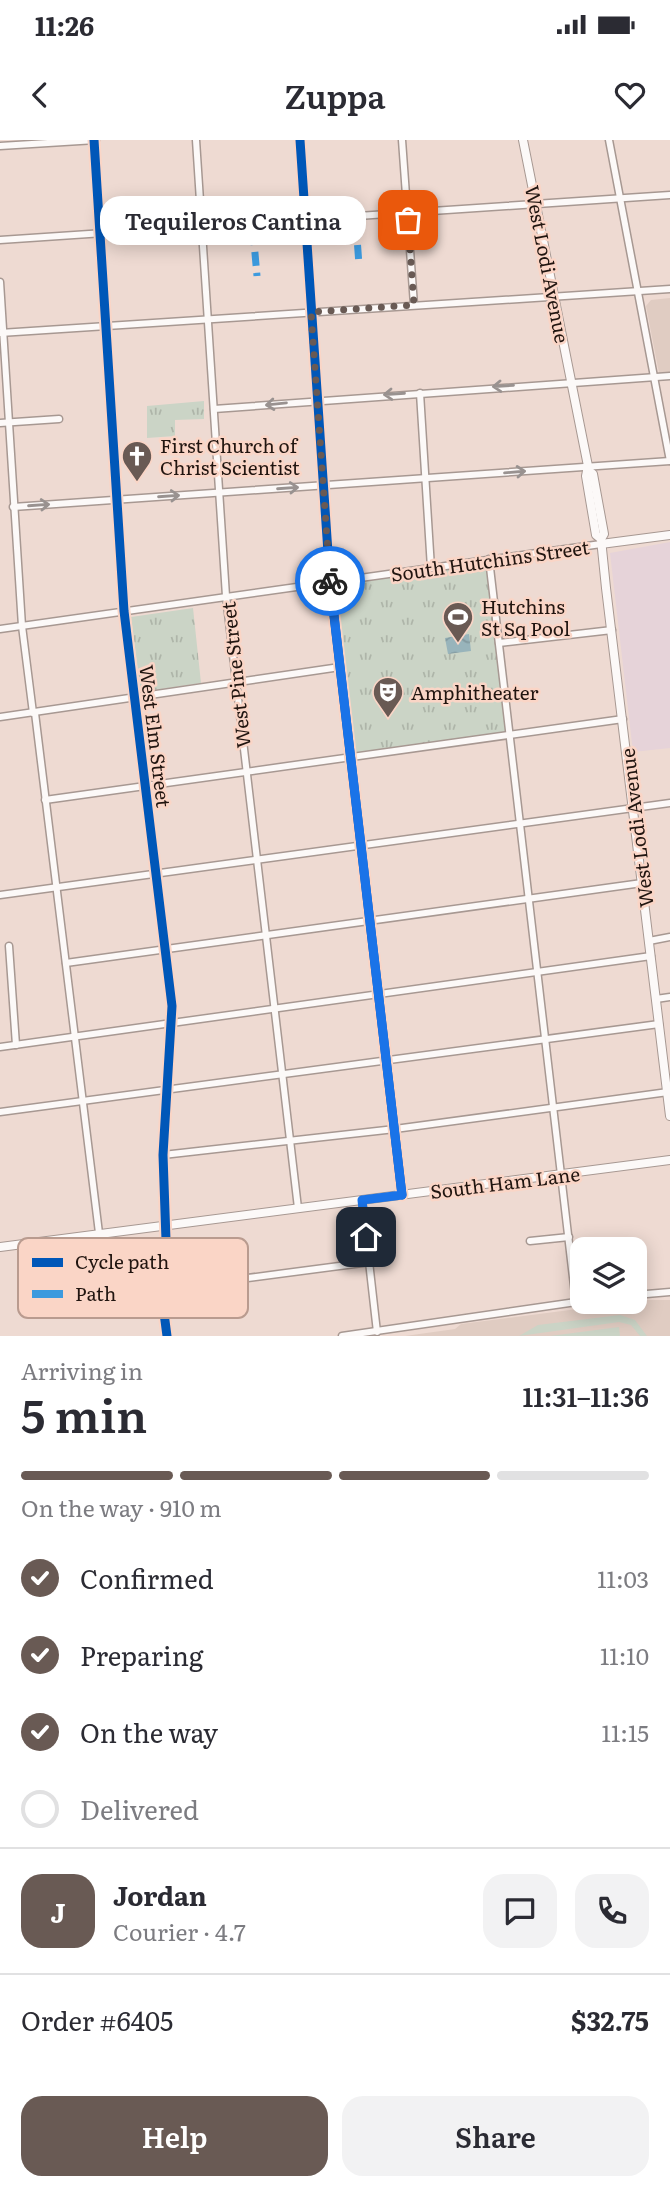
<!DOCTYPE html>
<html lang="en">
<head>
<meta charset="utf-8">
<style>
	:root { --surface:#fff; --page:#f2f2f3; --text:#2b2b33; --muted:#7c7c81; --line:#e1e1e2; --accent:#695a54 }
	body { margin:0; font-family:Literata,serif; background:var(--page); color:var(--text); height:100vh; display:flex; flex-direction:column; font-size:26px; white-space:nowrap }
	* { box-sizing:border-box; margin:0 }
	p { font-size:23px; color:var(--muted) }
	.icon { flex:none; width:38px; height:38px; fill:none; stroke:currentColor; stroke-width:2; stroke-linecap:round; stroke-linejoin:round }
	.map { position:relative; height:1196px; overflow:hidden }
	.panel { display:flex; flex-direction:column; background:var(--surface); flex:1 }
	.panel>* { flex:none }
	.controls { position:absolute; left:570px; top:1097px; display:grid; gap:14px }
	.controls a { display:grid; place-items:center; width:77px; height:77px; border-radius:14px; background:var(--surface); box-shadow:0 4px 18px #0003; font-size:35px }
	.pin { position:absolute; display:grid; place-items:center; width:60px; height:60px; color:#fff; margin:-30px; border-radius:14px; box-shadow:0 4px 10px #0006 }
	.courier { position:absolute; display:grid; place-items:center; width:70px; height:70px; margin:-35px; border:5px solid #1a73e8; border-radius:50%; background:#fff; color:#222; box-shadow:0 2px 9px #0007 }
	.bubble { position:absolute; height:49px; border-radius:21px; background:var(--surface); box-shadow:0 4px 18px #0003; font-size:23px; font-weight:600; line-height:49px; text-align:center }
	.summary em { font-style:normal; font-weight:600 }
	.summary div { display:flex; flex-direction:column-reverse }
	.summary { display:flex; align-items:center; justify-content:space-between; height:119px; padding:0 21px }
	h1 { font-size:46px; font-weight:600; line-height:52px }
	.bar { display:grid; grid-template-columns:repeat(4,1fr); gap:10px 7px; align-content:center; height:84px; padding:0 21px }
	.bar i { height:9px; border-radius:5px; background:var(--line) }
	.bar .selected { background:var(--accent) }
	.bar p { grid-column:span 4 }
	.line { display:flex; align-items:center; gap:18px; padding:0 21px; border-top:2px solid var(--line) }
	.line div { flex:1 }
	.round { display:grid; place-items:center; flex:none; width:74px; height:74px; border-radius:21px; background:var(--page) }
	ol { padding:0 21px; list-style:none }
	li { display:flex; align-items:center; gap:21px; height:77px }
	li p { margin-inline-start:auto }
	li .icon { padding:7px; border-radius:50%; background:var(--accent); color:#fff; stroke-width:4 }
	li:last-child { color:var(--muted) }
	li i { width:38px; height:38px; border:4px solid var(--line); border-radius:50% }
	.primary-button { display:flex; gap:14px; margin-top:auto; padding:14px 21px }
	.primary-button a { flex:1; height:80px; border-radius:21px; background:var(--accent); color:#fff; font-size:28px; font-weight:600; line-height:80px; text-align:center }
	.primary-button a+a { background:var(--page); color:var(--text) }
	.status { display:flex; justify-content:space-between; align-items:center; height:49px; padding:0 35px; background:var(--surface); direction:ltr }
	.status svg { height:19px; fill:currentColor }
	header { display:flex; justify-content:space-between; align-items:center; height:91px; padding:0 21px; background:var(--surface); font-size:32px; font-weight:600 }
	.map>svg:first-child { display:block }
</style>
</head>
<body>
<div class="status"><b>11:26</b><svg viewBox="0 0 49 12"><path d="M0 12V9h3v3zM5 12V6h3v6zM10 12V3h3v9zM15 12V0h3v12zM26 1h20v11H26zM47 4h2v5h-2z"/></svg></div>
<header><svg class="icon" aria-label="back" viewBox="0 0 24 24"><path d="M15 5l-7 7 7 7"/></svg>Zuppa<svg class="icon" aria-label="heart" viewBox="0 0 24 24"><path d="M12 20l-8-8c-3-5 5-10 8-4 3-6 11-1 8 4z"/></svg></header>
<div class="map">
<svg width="670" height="1196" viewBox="0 0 670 1196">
	<defs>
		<pattern id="park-tufts" width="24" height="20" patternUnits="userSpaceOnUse" patternTransform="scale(1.75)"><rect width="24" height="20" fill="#cbd4c6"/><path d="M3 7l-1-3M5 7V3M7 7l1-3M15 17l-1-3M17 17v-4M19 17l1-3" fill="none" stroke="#aeb5a9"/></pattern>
		<pattern id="water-waves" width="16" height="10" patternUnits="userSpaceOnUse" patternTransform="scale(1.75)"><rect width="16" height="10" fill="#98b4bb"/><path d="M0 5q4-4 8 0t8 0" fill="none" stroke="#839aa0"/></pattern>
	</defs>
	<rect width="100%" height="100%" fill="#eedad2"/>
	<polygon fill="#e6d3d9" points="670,402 670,608 633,612 610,413"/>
	<g fill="#e0ccc2">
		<polygon points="670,158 670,232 659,233 646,166 651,160"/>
		<polygon points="647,1160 670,1160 670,1196 405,1196 455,1189 461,1184"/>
	</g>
	<g fill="#cbd4c6">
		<polygon points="620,1175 635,1180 647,1196 640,1196 631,1185 619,1182 519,1196 538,1185"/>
		<polygon points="619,1187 620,1196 550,1196"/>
	</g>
	<g fill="url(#park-tufts)">
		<polygon points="204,261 204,279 175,280 175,296 147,298 147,266"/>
		<polygon points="489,419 510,594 351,617 330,442"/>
		<polygon points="193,468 201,543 141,552 131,477"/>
	</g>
	<polygon fill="url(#water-waves)" points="469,494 471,511 448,514 445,498"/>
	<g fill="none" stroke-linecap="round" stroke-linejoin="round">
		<g stroke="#a79892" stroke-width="9">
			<g id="minor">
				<polyline points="94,0 124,471 172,866 163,1015 166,1100 161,1150 167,1196"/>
				<polyline points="196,0 226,456 298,1068"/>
				<polyline points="300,0 330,442 402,1055"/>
				<polyline points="402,0 414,165"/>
				<polyline points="609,0 670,321"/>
				<polyline points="0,6 96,0"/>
				<polyline points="0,100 670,55"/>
				<polyline points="0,142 22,486 33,573"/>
				<polyline points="0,193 670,149"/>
				<polyline points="420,253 431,428"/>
				<polyline points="214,269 670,236"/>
				<polyline points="0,283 59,279"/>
				<polyline points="13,367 670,321"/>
				<polyline points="489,419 576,1163"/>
				<polyline points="0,489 601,404"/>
				<polyline points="499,503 612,490"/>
				<polyline points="35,573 99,1093"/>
				<polyline points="0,577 340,527"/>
				<polyline points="45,660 623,579"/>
				<polyline points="0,755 670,663"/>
				<polyline points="649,801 670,797"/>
				<polyline points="9,806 16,905"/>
				<polyline points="66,823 642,743"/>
				<polyline points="656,859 670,857"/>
				<polyline points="0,907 651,816"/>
				<polyline points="0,972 659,884"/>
				<polyline points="163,1015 395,989 668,952"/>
				<polyline points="362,1060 377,1192"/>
				<polyline points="530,1101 569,1097"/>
				<polyline points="231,1143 240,1139 370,1122"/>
				<polyline points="635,1155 670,1152"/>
				<polyline points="342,1196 583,1161"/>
			</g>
		</g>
		<g stroke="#a79892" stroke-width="10">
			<g id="major">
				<polyline points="523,0 588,326 586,336 596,395 601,399"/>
				<polyline points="589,331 593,334 604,394 601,399 606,448 670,976"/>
				<polyline points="601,404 670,395"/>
				<polyline points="0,1107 670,1020"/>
			</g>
		</g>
		<use href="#minor" stroke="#fcf9f8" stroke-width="6"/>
		<use href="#major" stroke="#fcf9f8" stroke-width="8"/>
		<g stroke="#3c9ade" stroke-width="7" stroke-dasharray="14 7" stroke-linecap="butt">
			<polyline points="356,84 359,125"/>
			<polyline points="253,91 257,136"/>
		</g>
		<g stroke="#fad5c6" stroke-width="13">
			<g id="cycleway">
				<polyline points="94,0 124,471 172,866 163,1015 166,1100 161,1150 167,1196"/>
				<polyline points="300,0 330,442 402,1055"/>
			</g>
		</g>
		<use href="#cycleway" stroke="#0057b8" stroke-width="9"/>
	</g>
	<defs><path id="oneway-shaft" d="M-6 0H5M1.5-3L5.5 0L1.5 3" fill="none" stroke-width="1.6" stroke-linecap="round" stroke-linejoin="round" transform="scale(1.75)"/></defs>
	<g stroke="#999290">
		<use href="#oneway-shaft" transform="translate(503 246) rotate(176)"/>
		<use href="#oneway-shaft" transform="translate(394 254) rotate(176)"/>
		<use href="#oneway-shaft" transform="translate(276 264) rotate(174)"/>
		<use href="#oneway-shaft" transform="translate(515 332) rotate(-5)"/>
		<use href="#oneway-shaft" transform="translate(288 348) rotate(-4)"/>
		<use href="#oneway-shaft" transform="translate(169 356) rotate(-4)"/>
		<use href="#oneway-shaft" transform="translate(39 365) rotate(-4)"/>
	</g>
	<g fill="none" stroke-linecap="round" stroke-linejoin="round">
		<polyline stroke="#695a54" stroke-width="7" stroke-dasharray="0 12.6" points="330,441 311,172 414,165 408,80"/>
		<polyline stroke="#1a73e8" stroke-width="9" points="330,441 402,1055 362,1060 366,1097"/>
	</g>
	<defs>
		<g id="church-pin" transform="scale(1.575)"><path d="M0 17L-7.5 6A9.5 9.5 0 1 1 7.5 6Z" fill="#695a54" stroke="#fad5c6"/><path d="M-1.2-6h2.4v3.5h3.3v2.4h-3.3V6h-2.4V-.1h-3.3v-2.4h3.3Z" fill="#fff"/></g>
		<g id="stadium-pin" transform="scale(1.575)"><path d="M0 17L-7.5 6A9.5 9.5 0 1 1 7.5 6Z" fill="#695a54" stroke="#fad5c6"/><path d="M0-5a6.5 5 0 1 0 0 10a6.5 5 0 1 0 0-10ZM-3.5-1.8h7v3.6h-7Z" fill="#fff"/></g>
		<g id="theatre-pin" transform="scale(1.575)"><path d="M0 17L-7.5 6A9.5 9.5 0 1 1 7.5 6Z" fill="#695a54" stroke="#fad5c6"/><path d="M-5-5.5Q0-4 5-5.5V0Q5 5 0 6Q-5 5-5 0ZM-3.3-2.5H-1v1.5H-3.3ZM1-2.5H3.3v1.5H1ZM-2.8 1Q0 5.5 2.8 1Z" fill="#fff"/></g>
	</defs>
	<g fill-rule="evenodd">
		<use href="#church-pin" x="137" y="316"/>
		<use href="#stadium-pin" x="458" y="477"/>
		<use href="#theatre-pin" x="388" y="552"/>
	</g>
	<g text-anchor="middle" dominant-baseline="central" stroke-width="5" stroke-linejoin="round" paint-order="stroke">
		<g font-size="19" fill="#211510" stroke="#fad5c6">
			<text transform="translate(548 124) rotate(79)">West Lodi Avenue</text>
			<text transform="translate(490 420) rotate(-8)">South Hutchins Street</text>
			<text transform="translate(235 535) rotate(-96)">West Pine Street</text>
			<text transform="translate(156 596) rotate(83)">West Elm Street</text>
			<text transform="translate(636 688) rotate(-97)">West Lodi Avenue</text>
			<text transform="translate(505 1042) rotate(-7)">South Ham Lane</text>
		</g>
		<g font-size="19" fill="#211510" stroke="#fad5c6" text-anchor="start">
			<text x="160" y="305">First Church of<tspan x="160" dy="22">Christ Scientist</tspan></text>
			<text x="481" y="466">Hutchins<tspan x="481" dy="22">St Sq Pool</tspan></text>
			<text x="411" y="552">Amphitheater</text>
		</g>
	</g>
	<rect x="18" y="1098" width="230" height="80" rx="10" fill="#fad5c6" stroke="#b99b8f" stroke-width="2"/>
	<rect x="32" y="1118" width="31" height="9" fill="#0057b8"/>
	<rect x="32" y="1150" width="31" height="8" fill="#3c9ade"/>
	<g font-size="19" fill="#211510">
		<text x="75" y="1129">Cycle path</text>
		<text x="75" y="1161">Path</text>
	</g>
</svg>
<div class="controls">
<a><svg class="icon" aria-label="layers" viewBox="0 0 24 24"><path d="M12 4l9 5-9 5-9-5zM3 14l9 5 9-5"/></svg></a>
</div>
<div class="pin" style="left:408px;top:80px;background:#ea580c"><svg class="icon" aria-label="bag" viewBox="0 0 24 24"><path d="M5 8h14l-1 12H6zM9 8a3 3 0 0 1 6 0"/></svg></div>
<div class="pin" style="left:366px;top:1097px;background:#1f2937"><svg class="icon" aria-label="home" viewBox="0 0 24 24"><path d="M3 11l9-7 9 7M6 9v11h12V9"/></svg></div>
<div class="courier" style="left:330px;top:441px"><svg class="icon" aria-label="bike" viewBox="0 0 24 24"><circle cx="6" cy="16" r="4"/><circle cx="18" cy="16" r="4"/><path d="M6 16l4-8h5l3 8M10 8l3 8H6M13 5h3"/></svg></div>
<div class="bubble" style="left:100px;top:56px;width:266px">Tequileros Cantina</div>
</div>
<section class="panel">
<div class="summary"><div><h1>5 min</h1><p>Arriving in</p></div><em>11:31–11:36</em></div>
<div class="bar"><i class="selected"></i><i class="selected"></i><i class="selected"></i><i></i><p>On the way · 910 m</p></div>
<ol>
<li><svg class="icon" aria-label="check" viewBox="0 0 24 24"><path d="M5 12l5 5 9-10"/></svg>Confirmed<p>11:03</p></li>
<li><svg class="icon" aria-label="check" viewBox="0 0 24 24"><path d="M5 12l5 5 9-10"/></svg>Preparing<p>11:10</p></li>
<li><svg class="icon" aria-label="check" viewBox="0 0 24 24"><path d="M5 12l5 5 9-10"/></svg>On the way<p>11:15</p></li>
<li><i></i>Delivered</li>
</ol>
<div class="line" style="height:126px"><b class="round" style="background:var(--accent);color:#fff">J</b><div><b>Jordan</b><p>Courier · 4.7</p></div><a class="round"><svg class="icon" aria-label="chat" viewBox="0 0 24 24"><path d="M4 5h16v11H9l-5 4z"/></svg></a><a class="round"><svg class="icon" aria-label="phone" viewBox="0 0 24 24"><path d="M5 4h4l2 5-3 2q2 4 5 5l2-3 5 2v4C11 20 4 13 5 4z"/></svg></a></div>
<div class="line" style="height:91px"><div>Order #6405</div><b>$32.75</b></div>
<div class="primary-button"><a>Help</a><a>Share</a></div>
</section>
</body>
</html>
